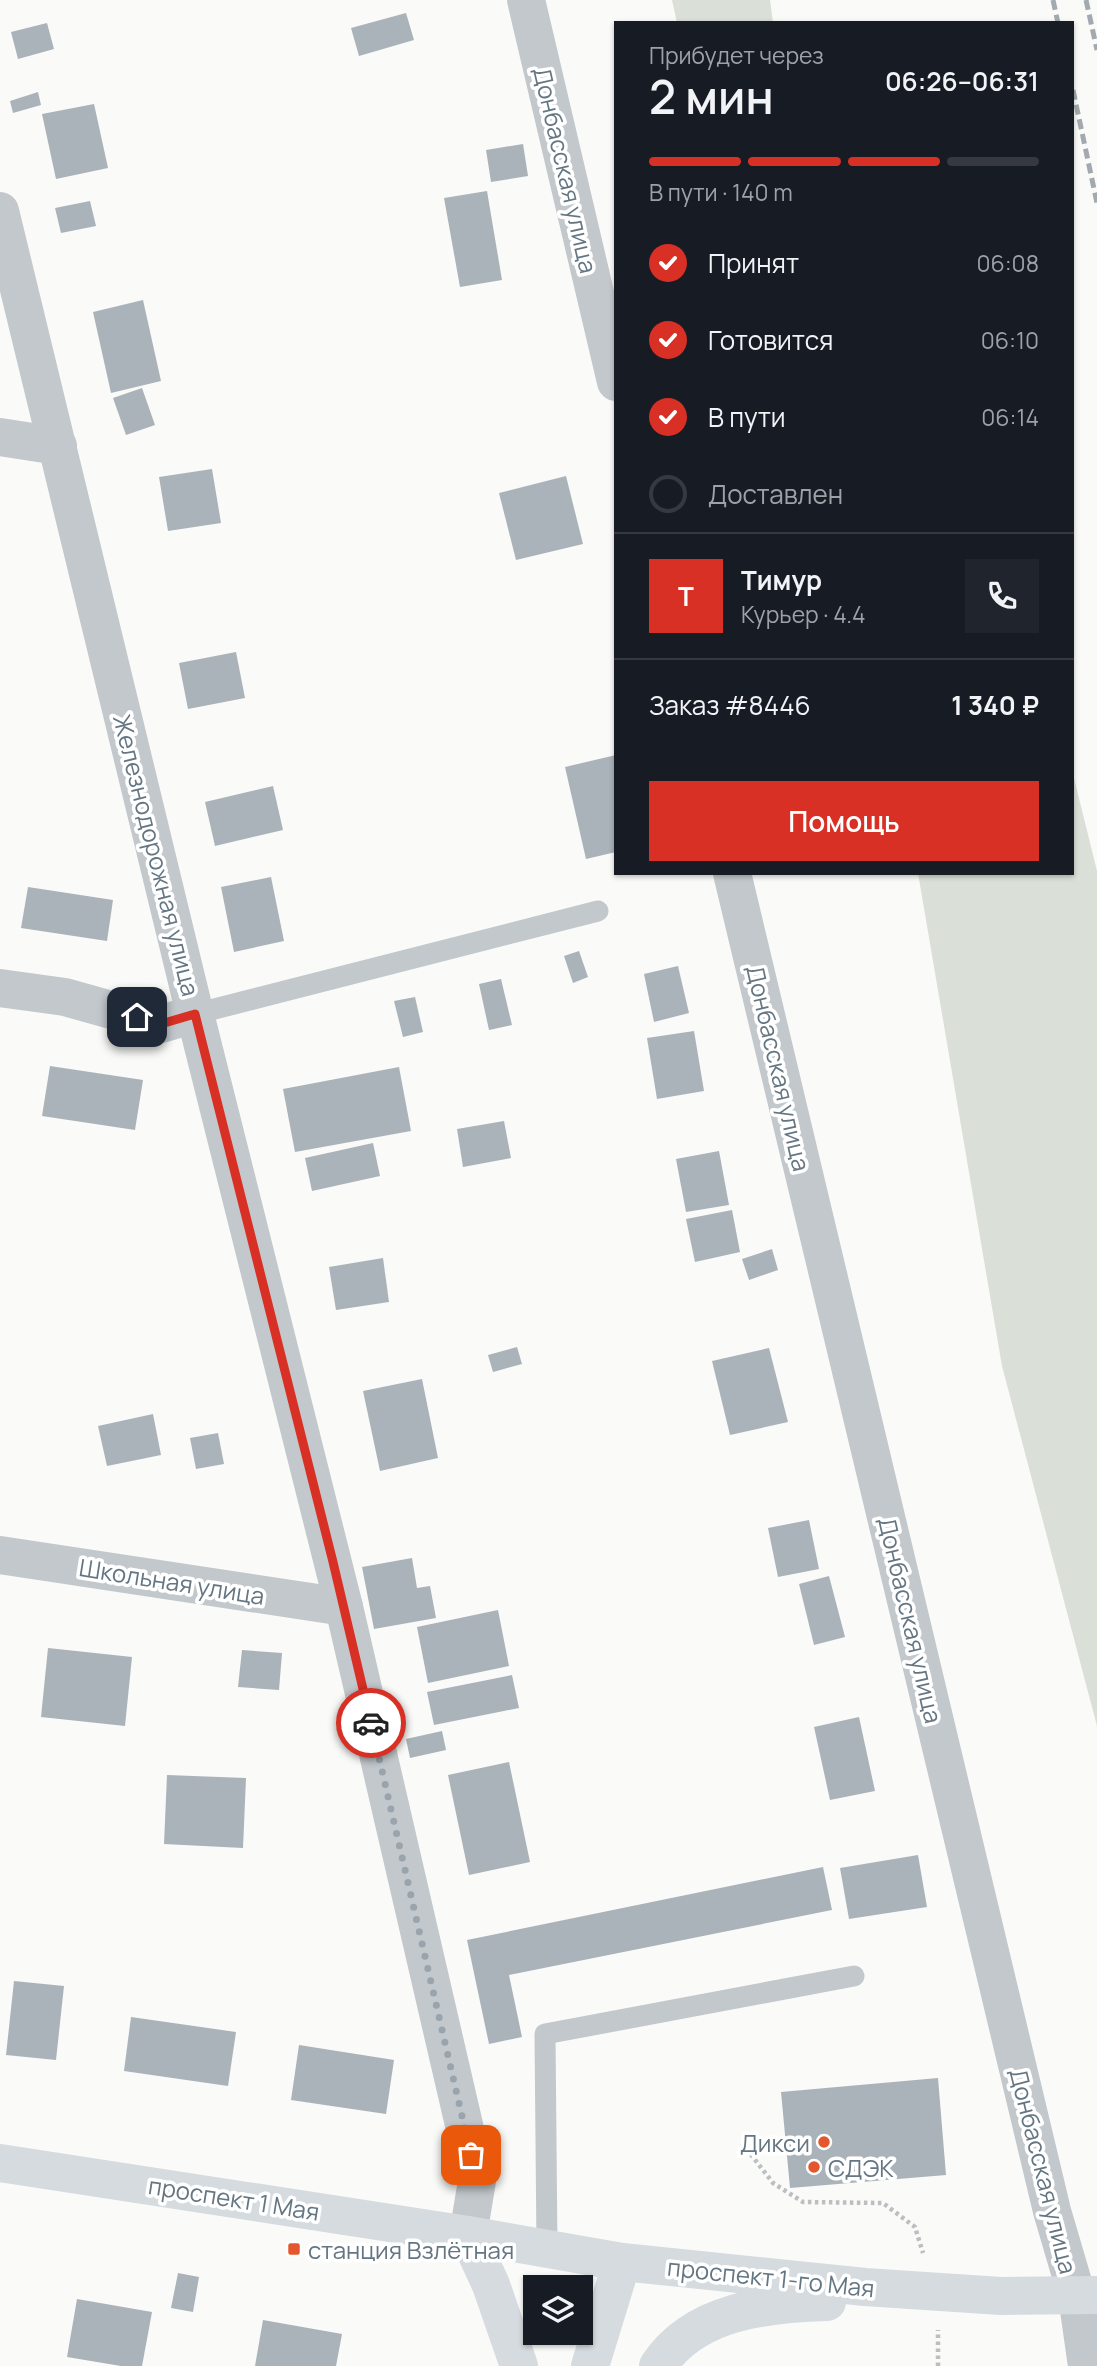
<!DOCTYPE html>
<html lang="ru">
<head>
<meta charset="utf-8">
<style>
	:root { --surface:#171b24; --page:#20242c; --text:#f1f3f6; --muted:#9ea1a6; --line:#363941; --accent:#d93025 }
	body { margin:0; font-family:Manrope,sans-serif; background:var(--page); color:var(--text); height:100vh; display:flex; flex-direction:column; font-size:26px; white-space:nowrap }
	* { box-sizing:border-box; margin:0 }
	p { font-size:23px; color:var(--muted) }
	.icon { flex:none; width:38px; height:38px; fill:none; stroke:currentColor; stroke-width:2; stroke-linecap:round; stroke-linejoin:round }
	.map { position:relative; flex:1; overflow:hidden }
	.details { position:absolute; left:614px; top:21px; width:460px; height:854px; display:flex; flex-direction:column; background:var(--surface); border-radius:0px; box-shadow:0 2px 5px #0004 }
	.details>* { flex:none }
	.controls { position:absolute; left:523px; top:2275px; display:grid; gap:14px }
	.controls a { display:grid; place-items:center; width:70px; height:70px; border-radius:0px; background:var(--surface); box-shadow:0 2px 5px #0004; font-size:35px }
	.pin { position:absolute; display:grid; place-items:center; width:60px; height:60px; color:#fff; margin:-30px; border-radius:14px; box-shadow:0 4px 10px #0006 }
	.courier { position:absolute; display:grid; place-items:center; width:70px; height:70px; margin:-35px; border:5px solid #d93025; border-radius:50%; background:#fff; color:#222; box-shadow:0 2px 9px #0007 }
	.summary em { font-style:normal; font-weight:600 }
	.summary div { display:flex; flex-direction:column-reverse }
	.summary { display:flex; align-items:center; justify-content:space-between; height:119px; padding:0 35px }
	h1 { font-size:46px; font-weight:600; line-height:52px }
	.bar { display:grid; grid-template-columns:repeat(4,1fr); gap:10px 7px; align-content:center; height:84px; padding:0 35px }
	.bar i { height:9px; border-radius:5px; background:var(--line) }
	.bar .selected { background:var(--accent) }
	.bar p { grid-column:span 4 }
	.line { display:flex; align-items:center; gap:18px; padding:0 35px; border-top:2px solid var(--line) }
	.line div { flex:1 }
	.round { display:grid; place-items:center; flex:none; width:74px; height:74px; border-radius:0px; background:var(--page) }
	ol { padding:0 35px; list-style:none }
	li { display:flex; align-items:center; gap:21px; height:77px }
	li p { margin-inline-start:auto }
	li .icon { padding:7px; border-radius:50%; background:var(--accent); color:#fff; stroke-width:4 }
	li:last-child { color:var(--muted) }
	li i { width:38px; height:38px; border:4px solid var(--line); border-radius:50% }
	.action { display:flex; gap:14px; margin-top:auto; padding:14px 35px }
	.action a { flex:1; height:80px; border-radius:0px; background:var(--accent); color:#fff; font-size:28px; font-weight:600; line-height:80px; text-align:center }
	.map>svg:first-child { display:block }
</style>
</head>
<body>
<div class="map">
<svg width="1097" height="2366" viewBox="0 0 1097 2366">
	<rect width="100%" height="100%" fill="#fafaf8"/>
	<g fill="#dadfd7">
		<polygon points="672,0 770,0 773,23 677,23"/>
		<polygon points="1073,774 1097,871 1097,1726 1002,1366 918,873 1073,873"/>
	</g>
	<g fill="#aab3b9">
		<polygon points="406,13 414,40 359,56 351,28"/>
		<polygon points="47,23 54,49 18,59 11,32"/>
		<polygon points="38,92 41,105 13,113 10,101"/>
		<polygon points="94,104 108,168 56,179 42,114"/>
		<polygon points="523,144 528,176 491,182 486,150"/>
		<polygon points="487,191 502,280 460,287 444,198"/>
		<polygon points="90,201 96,226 61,233 55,208"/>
		<polygon points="143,300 161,381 111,393 93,312"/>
		<polygon points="142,388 155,425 126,435 113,398"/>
		<polygon points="212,469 221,523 168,531 159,477"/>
		<polygon points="566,476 583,544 516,560 499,493"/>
		<polygon points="236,652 245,698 188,709 179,663"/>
		<polygon points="616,755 616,852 586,859 565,767"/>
		<polygon points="273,786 283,830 215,846 205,802"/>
		<polygon points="271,877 284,941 234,952 221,887"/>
		<polygon points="28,887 113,900 107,941 21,928"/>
		<polygon points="579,951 588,977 573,983 564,956"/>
		<polygon points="678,966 689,1013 654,1022 644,974"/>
		<polygon points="501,979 512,1025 489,1030 479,984"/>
		<polygon points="415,997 423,1032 403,1037 394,1001"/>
		<polygon points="694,1031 704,1091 657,1099 647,1038"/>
		<polygon points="50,1066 143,1080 135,1130 42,1116"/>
		<polygon points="399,1067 411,1131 295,1152 283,1089"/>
		<polygon points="504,1121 511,1158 463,1167 457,1129"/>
		<polygon points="373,1143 380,1176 312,1191 305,1158"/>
		<polygon points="719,1151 729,1205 686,1212 676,1159"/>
		<polygon points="732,1210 740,1252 695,1262 686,1219"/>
		<polygon points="772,1249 778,1270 749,1280 742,1259"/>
		<polygon points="383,1258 389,1302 336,1310 329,1267"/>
		<polygon points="517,1347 522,1364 493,1372 488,1355"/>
		<polygon points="769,1348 788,1422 730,1435 712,1361"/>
		<polygon points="422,1379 438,1458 380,1471 363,1391"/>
		<polygon points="153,1414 161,1455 107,1466 98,1426"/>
		<polygon points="218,1433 224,1464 196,1469 190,1438"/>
		<polygon points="809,1520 819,1569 778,1577 768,1528"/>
		<polygon points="412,1558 417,1588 430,1586 436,1618 374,1629 362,1567"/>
		<polygon points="829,1576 845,1637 814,1645 799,1584"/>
		<polygon points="498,1610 509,1666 428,1683 417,1627"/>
		<polygon points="48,1648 132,1657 125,1726 41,1717"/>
		<polygon points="242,1650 282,1653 279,1690 238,1687"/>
		<polygon points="512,1675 519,1708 434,1725 427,1692"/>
		<polygon points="859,1717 875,1791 830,1800 814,1727"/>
		<polygon points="442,1731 446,1750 410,1758 406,1739"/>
		<polygon points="509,1762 530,1862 469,1875 448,1775"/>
		<polygon points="167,1775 246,1778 243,1848 164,1844"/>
		<polygon points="918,1855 927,1907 849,1919 840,1868"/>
		<polygon points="823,1867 832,1910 509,1975 522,2037 489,2044 467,1940"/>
		<polygon points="14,1981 64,1986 56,2060 6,2055"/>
		<polygon points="131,2017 236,2032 228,2086 124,2071"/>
		<polygon points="299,2045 394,2060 386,2114 291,2100"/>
		<polygon points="938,2078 946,2175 790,2188 781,2092"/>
		<polygon points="178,2273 199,2277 193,2312 171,2308"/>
		<polygon points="77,2299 152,2312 142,2366 121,2366 67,2357"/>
		<polygon points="263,2320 342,2334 336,2366 255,2366"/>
	</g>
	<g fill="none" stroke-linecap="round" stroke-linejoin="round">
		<g stroke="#bbbfc2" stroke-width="4.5" stroke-dasharray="3.5 3.5" stroke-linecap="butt">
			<polyline points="742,2143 773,2183 803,2202 883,2203 915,2227 923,2253"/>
			<polyline points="938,2366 938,2330"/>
		</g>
		<g stroke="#c3c8cc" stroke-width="21">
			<polyline points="195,1014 598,911"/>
			<polyline points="547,2249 545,2034 854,1976"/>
		</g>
		<g stroke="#c3c8cc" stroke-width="38">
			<polyline points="526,0 616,382"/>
			<polyline points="0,437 58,446"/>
			<polyline points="732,873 1052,2211 1077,2296"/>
			<polyline points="0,988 65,997 161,1024 195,1014"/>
			<polyline points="0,1555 344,1607"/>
		</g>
		<g stroke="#c3c8cc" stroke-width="38">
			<polyline points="0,211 195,1014 344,1607 477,2181 468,2235"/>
			<polyline points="1077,2296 1087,2366"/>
		</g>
		<g stroke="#d6dbdf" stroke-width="38">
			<polyline points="0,2163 468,2235 622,2262 865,2287 1001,2296 1097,2295"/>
			<polyline points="468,2235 491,2285 519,2366"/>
			<polyline points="590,2366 622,2262"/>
			<path d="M658,2366c37,-56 109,-62 169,-64"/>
		</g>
		<g stroke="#a2aab0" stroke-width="5" stroke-dasharray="10 5" stroke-linecap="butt">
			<polyline points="1053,0 1058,23"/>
			<polyline points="1086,0 1097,50"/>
			<polyline points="1073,90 1097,203"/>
		</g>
	</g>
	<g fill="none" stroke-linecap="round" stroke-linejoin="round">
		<polyline stroke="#99a4ac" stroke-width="7" stroke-dasharray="0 12.6" points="371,1723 471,2155"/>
		<polyline stroke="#d93025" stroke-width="9" points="137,1017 161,1024 195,1014 333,1562 371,1723"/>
	</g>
	<g fill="#e4572e" stroke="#fff" stroke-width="2.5">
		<circle cx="824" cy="2142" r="7"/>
		<circle cx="814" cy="2167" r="7"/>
		<rect x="287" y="2242" width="14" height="14" rx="3.5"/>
	</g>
	<g text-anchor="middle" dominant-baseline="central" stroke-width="7" stroke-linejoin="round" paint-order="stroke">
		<g font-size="24" fill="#657683" stroke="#fff">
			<text transform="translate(566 170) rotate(77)">Донбасская улица</text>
			<text transform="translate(157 855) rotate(76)">Железнодорожная улица</text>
			<text transform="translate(779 1068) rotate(77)">Донбасская улица</text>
			<text transform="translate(172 1581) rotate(9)">Школьная улица</text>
			<text transform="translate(911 1620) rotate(77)">Донбасская улица</text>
			<text transform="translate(1044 2171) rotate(76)">Донбасская улица</text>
			<text transform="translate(234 2198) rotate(9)">проспект 1 Мая</text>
			<text transform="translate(771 2277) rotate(6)">проспект 1-го Мая</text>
		</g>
		<g font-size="24" fill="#657683" stroke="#fff" text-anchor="start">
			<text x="810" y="2142" text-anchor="end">Дикси</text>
			<text x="828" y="2167">СДЭК</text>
			<text x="308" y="2249">станция Взлётная</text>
		</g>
	</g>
</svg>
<div class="controls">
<a><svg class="icon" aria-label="layers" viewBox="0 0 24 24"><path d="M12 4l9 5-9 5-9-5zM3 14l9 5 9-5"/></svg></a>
</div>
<div class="pin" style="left:471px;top:2155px;background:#ea580c"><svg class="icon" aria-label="bag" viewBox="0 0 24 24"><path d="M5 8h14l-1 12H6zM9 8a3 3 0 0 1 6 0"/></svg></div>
<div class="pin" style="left:137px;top:1017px;background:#1f2937"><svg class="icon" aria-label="home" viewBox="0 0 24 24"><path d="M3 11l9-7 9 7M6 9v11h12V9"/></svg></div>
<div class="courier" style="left:371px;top:1723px"><svg class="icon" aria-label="car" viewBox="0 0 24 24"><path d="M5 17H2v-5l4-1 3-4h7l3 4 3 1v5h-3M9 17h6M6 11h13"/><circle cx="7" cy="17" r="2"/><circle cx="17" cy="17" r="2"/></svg></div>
<section class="details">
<div class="summary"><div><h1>2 мин</h1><p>Прибудет через</p></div><em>06:26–06:31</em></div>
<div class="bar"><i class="selected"></i><i class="selected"></i><i class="selected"></i><i></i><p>В пути · 140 m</p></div>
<ol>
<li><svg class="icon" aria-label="check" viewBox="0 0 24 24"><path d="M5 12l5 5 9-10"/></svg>Принят<p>06:08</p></li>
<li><svg class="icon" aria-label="check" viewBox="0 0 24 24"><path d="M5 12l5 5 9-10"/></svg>Готовится<p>06:10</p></li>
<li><svg class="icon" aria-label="check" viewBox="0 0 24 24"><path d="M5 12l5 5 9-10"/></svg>В пути<p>06:14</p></li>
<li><i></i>Доставлен</li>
</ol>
<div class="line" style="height:126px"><b class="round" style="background:var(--accent);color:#fff">Т</b><div><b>Тимур</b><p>Курьер · 4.4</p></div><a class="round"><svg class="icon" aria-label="phone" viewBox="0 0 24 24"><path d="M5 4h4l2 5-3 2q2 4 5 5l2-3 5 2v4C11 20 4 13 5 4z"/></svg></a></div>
<div class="line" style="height:91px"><div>Заказ #8446</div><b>1 340 ₽</b></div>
<div class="action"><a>Помощь</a></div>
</section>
</div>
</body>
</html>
